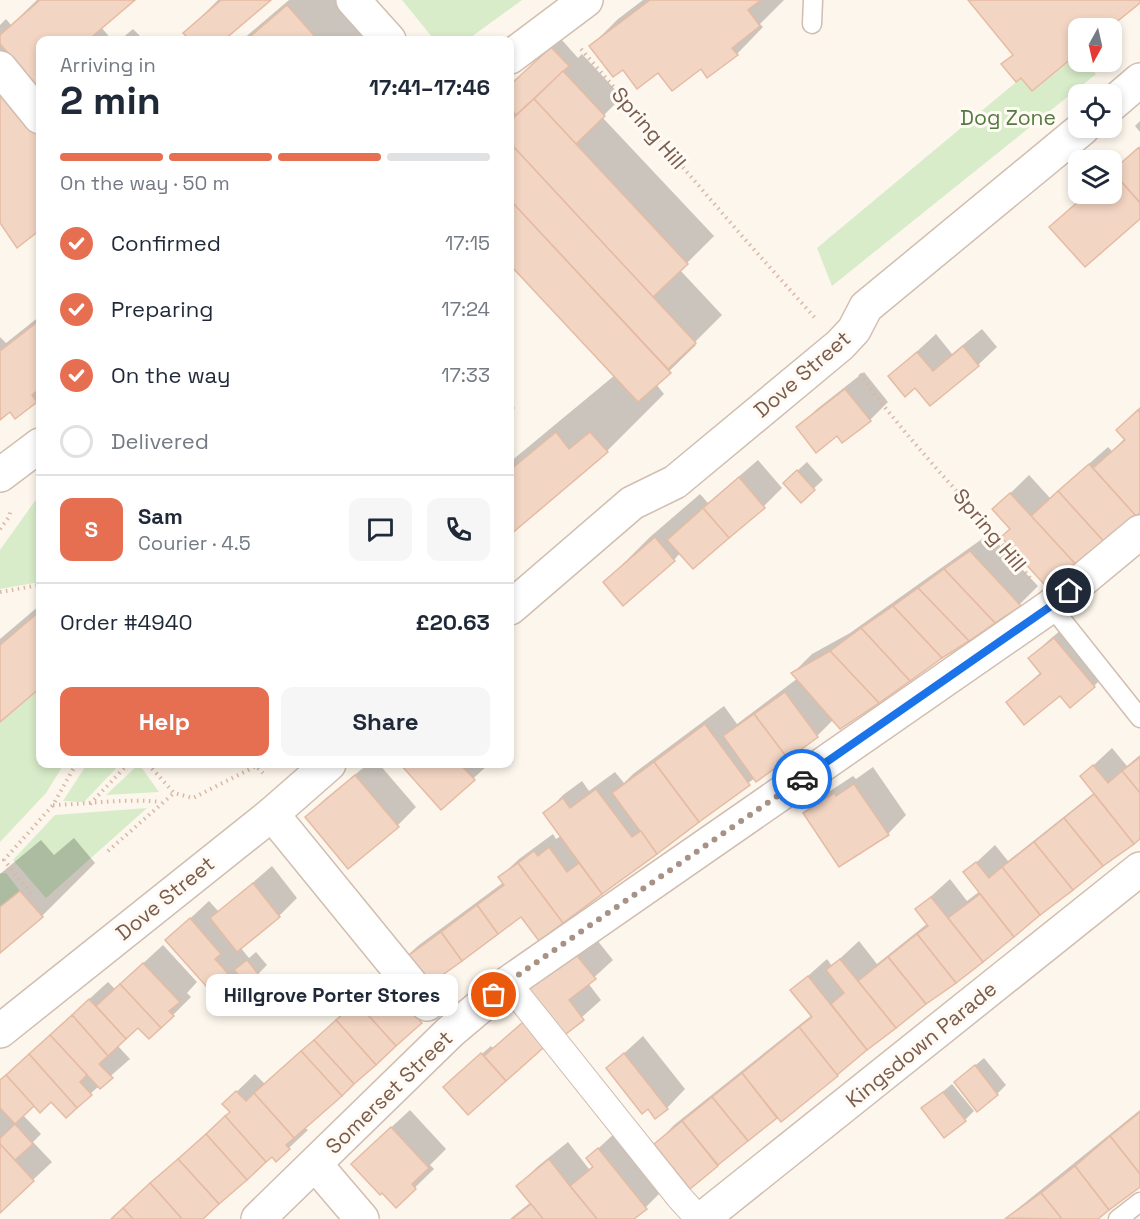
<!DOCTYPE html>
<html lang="en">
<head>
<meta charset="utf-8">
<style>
	:root { --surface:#fff; --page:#f6f6f7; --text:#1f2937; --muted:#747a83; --line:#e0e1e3; --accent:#e76f51 }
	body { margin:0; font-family:"Space Grotesk",sans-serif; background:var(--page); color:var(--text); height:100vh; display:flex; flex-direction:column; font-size:22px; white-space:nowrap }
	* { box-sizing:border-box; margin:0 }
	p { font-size:20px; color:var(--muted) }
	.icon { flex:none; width:33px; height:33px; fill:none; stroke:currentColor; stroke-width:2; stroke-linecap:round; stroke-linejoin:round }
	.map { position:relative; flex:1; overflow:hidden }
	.sheet { position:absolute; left:36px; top:36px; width:478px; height:732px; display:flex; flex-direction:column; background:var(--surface); border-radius:12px; box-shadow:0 3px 9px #0003 }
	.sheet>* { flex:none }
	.needle { width:39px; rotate:188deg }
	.tools { position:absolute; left:1068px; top:18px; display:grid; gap:12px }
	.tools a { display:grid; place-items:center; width:54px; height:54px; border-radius:12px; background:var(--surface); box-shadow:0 3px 9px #0003; font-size:30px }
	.pin { position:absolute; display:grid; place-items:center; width:51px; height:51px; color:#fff; margin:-26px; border:3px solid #fff; border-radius:50%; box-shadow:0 2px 6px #0007 }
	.courier { position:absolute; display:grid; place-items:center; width:60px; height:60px; margin:-30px; border:4px solid #1a73e8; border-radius:50%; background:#fff; color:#222; box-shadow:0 2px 8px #0007 }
	.bubble { position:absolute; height:42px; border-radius:12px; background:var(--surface); box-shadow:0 3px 9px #0003; font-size:20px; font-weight:800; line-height:42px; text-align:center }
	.headline em { font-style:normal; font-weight:800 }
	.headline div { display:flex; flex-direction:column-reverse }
	.headline { display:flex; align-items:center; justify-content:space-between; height:102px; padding:0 24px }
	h1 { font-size:39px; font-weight:800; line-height:45px }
	.bar { display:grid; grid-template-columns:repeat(4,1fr); gap:9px 6px; align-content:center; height:72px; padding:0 24px }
	.bar i { height:8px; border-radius:4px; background:var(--line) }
	.bar .active { background:var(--accent) }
	.bar p { grid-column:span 4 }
	.line { display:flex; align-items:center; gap:15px; padding:0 24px; border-top:2px solid var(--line) }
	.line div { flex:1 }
	.round { display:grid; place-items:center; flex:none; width:63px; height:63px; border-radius:12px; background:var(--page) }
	ol { padding:0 24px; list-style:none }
	li { display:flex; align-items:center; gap:18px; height:66px }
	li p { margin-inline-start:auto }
	li .icon { padding:6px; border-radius:50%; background:var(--accent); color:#fff; stroke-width:4 }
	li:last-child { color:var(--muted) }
	li i { width:33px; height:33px; border:3px solid var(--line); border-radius:50% }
	.action { display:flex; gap:12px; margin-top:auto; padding:12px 24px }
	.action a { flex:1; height:69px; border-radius:12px; background:var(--accent); color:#fff; font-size:24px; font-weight:800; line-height:69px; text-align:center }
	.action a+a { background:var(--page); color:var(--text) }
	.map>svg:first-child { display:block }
</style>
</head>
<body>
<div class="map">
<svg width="1140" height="1219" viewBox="0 0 1140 1219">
	<rect width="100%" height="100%" fill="#fdf6ec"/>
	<g fill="#d8ecc9">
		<polygon points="402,0 522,0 467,40 438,40 432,37"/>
		<polygon points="1077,54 1078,62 1084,62 1096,74 832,286 817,248 1021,78 1032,91"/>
		<polygon points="40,494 40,582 0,589 0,550"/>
		<polygon points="40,688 40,764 64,764 46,793 0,842 0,722"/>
		<polygon points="87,764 120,764 84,802 63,801"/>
		<polygon points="139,764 159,792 106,795"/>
		<polygon points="147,808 46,898 13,860 55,815"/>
		<polygon points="0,873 6,873 20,891 0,907"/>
	</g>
	<g fill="#0003">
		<polygon points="37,0 132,0 101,27 112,40 40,40 40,228 18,246 0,220 0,25 6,19 11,25"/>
		<polygon points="218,0 268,0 221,40 192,40 185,33"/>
		<polygon points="289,0 346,0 383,40 242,40"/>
		<polygon points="643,0 784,0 760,24 763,27 737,54 701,67 659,71 623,68 591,46 618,19"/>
		<polygon points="970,0 1140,0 1140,1 1107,28 1078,28 1078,51 1032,89 1021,76 1003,64 1014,54"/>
		<polygon points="133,29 144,40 120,40"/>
		<polygon points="561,39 578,58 582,54 622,97 602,117 714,236 680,270 722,315 694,343 696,345 656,384 664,394 607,451 510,533 510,462 615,375 510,263 510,87"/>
		<polygon points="1140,121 1140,132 1135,126"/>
		<polygon points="1140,146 1140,217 1051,227 1086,194 1112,194 1112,171"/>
		<polygon points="40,316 40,396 36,401 10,410 0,419 0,337 6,343"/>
		<polygon points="982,329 997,347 978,365 915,386 890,376 936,334 952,354"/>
		<polygon points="864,372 888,402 870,420 837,434 798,427 817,409"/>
		<polygon points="510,403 515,408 510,413"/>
		<polygon points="1140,407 1140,511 1052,590 1012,528 994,509 1029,475 1050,498 1108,447 1112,451 1125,438 1118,430"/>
		<polygon points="758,460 782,488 764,506 680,553 674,560 605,582 650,537 700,494 708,503"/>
		<polygon points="807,462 823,480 801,500 794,474"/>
		<polygon points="989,534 1038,586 1020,604 841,727 834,719 817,736 757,780 755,778 539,939 521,915 424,986 439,1004 304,1127 308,1130 276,1160 272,1155 200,1219 111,1219 231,1111 224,1104 255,1074 265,1084 419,945 504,882 500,877 519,859 553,834 556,839 561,836 545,814 563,795 582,781 589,791 615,772 624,783 633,774 724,706 737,724 798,678 793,673 812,654 850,633"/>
		<polygon points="40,605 40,686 0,720 0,639"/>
		<polygon points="1073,620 1112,668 1094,686 1008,702 1041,672 1030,658 1049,640"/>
		<polygon points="1112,748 1127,766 1140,755 1140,837 956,982 895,1027 781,1120 777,1116 690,1186 656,1144 674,1125 812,1015 792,990 827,959 832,966 859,941 877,964 928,923 917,909 950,879 967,901 980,891 965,873 995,845 1008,861 1095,792 1082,776"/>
		<polygon points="368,764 379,764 416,807 398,825 307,817 325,799"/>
		<polygon points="402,764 489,764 441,808"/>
		<polygon points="873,767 906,815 888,834 805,813 824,795 853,776 856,779"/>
		<polygon points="74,838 95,863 42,916 0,951 0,874 41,840 54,855"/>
		<polygon points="272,866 297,898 279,916 240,947 249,958 256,952 267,965 258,974 238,972 214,993 167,940 209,901 219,912"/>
		<polygon points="593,935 613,960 588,983 601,1000 562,1035 550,1040 468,1113 454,1078 491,1046 494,1049 540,1008 527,990"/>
		<polygon points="163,945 197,982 187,993 191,997 173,1015 139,1026 117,1045 130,1059 90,1094 34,1104 23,1115 41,1134 33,1142 52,1162 0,1211 0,1080 108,982 115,989"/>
		<polygon points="643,1036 685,1089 667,1108 648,1107 608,1068"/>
		<polygon points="984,1058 1006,1085 997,1094 965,1074"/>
		<polygon points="952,1084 974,1111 965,1120 923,1108"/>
		<polygon points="410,1110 446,1149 430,1165 434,1169 396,1206 371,1146"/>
		<polygon points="1140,1110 1140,1184 1096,1219 1005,1219"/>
		<polygon points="617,1131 664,1189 646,1207 632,1219 510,1219 531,1202 518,1186 537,1167 568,1142 589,1169 594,1165 588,1158"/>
	</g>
	<g fill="#f3d5c3" stroke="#e6bba3" stroke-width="1.5">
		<polygon points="40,0 135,0 88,40 40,40 40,82 36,85 0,44 0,35"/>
		<polygon points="221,0 271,0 224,40 190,40 183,33"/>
		<polygon points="650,0 761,0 748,10 760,26 732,48 738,55 707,78 701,69 672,91 658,73 637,89 623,70 613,77 589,46"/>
		<polygon points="968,0 1140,0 1140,3 1109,28 1078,28 1078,53 1032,91 1021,78 1016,82 1001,64 1013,55"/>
		<polygon points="287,5 318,40 246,40"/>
		<polygon points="551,47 569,66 516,115 510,108 510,85"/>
		<polygon points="563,71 605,116 576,144 534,99"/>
		<polygon points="0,88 40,138 40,230 17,248 0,223"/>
		<polygon points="534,99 688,264 653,297 510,143 510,121"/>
		<polygon points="510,143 696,343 668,369 510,200"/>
		<polygon points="1138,148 1140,150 1140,203 1112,171"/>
		<polygon points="1112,171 1140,203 1140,219 1085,267 1049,227 1087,194 1112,194"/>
		<polygon points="510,200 671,373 638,402 510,265"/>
		<polygon points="40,320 40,388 32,395 37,402 15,419 10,412 0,420 0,351"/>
		<polygon points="963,346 979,366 930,406 915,388 905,397 888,376 917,352 933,371"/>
		<polygon points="845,389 871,421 842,443 837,436 816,453 796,427"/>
		<polygon points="1138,410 1140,413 1140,513 1136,516 1093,468 1125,440 1116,430"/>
		<polygon points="556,432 569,449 590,432 608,452 510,535 510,470"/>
		<polygon points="1089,464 1136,516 1106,544 1058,491"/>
		<polygon points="797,470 815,490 801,503 783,483"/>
		<polygon points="739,477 765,508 729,538 703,508"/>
		<polygon points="1058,491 1106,544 1079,568 1031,516"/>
		<polygon points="1010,493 1079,568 1052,593 1001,537 1010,529 992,509"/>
		<polygon points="703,508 729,538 693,569 667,540"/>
		<polygon points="655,537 675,561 623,606 603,582"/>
		<polygon points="970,551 1021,606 995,623 944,569"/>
		<polygon points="944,569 995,623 969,641 918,588"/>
		<polygon points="918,588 969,641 942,658 893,606"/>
		<polygon points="893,606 942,658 910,681 861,628"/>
		<polygon points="40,611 40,688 0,722 0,645"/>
		<polygon points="861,628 910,681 879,703 830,651"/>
		<polygon points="1054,638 1095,687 1070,708 1060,696 1024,725 1006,702 1041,674 1028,658"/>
		<polygon points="830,651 879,703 840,729 791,673"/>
		<polygon points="785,692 818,737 788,759 754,714"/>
		<polygon points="754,714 788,759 756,782 723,736"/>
		<polygon points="705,724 750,785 699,822 654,762"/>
		<polygon points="1140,757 1140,793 1122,771"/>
		<polygon points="654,762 699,822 657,854 612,793"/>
		<polygon points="400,764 460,764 475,780 441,810"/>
		<polygon points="1093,765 1108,783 1122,771 1140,793 1140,839 1134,844 1080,776"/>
		<polygon points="355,775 399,827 348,869 305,817"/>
		<polygon points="854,784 889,835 839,867 803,813 834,793 836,796"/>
		<polygon points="596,789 632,837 641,831 657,854 602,894 543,813 563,798 570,808"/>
		<polygon points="1094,794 1134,844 1103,866 1064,818"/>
		<polygon points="1064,818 1103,866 1073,890 1034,842"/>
		<polygon points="1034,842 1073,890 1040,915 1002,867"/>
		<polygon points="549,847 567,872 579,863 602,894 563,923 518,863 534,851 538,856"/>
		<polygon points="976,862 989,878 1002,867 1040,915 1014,937 963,872"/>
		<polygon points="518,863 563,923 539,941 521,917 498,934 477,905 504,885 498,877"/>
		<polygon points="253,883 280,917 237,952 210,918"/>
		<polygon points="20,891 43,917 0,953 0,907"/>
		<polygon points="980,894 1014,937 983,962 948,918"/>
		<polygon points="931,897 983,962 956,983 917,934 928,926 915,909"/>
		<polygon points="477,905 498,934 462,961 441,932"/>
		<polygon points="190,918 221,954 215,959 233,979 214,995 165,940"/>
		<polygon points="441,932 462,961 420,991 398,963"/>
		<polygon points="917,934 956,983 926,1004 888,957"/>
		<polygon points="574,952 596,979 569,1000 584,1020 562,1037 525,990"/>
		<polygon points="888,957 926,1004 896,1028 858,981"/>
		<polygon points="840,959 896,1028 867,1050 831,1004 844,993 826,970"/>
		<polygon points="247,960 259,975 246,984 234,970"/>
		<polygon points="143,963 180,1002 169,1011 174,1016 161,1028 120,984"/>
		<polygon points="808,976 867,1050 837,1075 799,1027 812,1017 790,990"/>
		<polygon points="387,983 422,1023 396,1046 356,1002 368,990 373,996"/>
		<polygon points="120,984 161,1028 149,1039 138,1028 126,1039 96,1006"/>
		<polygon points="89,999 126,1039 108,1056 72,1015"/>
		<polygon points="356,1002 396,1046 376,1065 336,1020"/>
		<polygon points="72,1015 108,1056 99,1064 113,1078 100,1089 50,1035"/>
		<polygon points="529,1017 551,1041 506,1081 484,1056"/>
		<polygon points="336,1020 376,1065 354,1084 314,1040"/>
		<polygon points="799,1027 838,1076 781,1122 742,1073"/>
		<polygon points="50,1035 87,1075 80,1082 92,1095 77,1108 29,1054"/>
		<polygon points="314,1040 354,1084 342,1096 301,1051"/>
		<polygon points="301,1051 342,1096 294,1138 254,1093"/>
		<polygon points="481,1053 506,1081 468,1115 443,1087"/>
		<polygon points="624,1053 668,1109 655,1119 648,1109 642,1114 606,1068"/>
		<polygon points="29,1054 77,1108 66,1118 51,1102 40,1113 6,1075"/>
		<polygon points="975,1065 998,1095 977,1112 954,1082"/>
		<polygon points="742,1073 777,1118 748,1141 712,1097"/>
		<polygon points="6,1075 34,1106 15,1124 0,1108 0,1080"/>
		<polygon points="236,1091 246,1101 254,1093 294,1138 286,1145 290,1149 276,1162 272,1157 266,1162 225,1116 230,1112 222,1104"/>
		<polygon points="943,1092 966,1121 944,1138 921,1108"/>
		<polygon points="712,1097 748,1141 718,1165 682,1121"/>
		<polygon points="1140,1112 1140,1174 1110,1136"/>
		<polygon points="225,1116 266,1162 247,1180 206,1134"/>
		<polygon points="682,1121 718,1166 690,1189 654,1144"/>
		<polygon points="15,1124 33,1144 15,1160 0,1144 0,1138"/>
		<polygon points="391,1127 429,1168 412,1184 416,1189 396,1208 382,1193 380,1195 351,1164"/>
		<polygon points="206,1134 247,1180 219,1204 178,1159"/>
		<polygon points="1110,1136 1140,1174 1140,1187 1109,1210 1075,1166"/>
		<polygon points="0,1144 34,1181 0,1213"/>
		<polygon points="598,1148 647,1209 634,1219 597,1219 570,1186 593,1167 586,1158"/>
		<polygon points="178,1159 219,1204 203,1219 182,1219 150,1183"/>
		<polygon points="549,1159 570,1186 597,1219 543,1219 516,1186"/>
		<polygon points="1075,1166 1109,1210 1098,1219 1062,1219 1041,1193"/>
		<polygon points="150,1183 182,1219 133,1219 123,1208"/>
		<polygon points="1041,1193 1062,1219 1006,1218"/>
		<polygon points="531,1204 543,1219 512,1219"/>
		<polygon points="123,1208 133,1219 111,1219"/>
	</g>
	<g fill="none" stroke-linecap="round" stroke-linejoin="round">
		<g stroke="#d1beb0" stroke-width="21">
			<g id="service">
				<polyline points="812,24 813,0"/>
				<polyline points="1051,606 1140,718"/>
				<polyline points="1118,1219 1140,1202"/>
			</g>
		</g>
		<g stroke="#d1beb0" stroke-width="28">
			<polyline id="pedestrian" points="508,983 679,1197 699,1219"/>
		</g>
		<g stroke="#d1beb0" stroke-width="36">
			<g id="minor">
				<polyline points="353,0 389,40"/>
				<polyline points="510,57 586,0"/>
				<polyline points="0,68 40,117"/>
				<polyline points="1112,104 1140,80"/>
				<polyline points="0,475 40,445"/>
				<polyline points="510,608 632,503 675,482 840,345 854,330 866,307 1083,128"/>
				<polyline points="272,814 427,1004"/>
				<polyline points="0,1031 272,814 329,764"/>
				<polyline points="315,1164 362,1219"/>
				<polyline points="258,1219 450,1032 508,983 1051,606 1140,532"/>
				<polyline points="702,1219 1140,869"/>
			</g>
		</g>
		<g stroke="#d9b8a5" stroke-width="4" stroke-dasharray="1.5 4.5" stroke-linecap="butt">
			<polyline points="581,49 742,236 816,319"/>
			<path d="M860,374c51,72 116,134 170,204"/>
			<polyline points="0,529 9,517 11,509"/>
			<polyline points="0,592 40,585"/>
			<polyline points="148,764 174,793 193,798 256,766 263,773"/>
			<polyline points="90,804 128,764"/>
			<path d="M53,805c36,-1 73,-7 108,-3"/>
			<polyline points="108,851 174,793"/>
			<polyline points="31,893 4,860 53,805 76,764"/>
		</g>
		<use href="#service" stroke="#fff" stroke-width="18"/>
		<use href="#pedestrian" stroke="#fff" stroke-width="26"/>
		<use href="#minor" stroke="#fff" stroke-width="33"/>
	</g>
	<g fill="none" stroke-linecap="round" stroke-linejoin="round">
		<polyline stroke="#a89285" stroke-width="6" stroke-dasharray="0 10.8" points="494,995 508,982 802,779"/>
		<polyline stroke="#1a73e8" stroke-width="8" points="802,779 1051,606 1069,591"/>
	</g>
	<g text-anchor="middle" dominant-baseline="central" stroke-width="6" stroke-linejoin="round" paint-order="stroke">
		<g font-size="21" fill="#537a41" stroke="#fffaf3">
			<text x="1008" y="117">Dog Zone</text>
		</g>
		<g font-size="21" fill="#7a5c4d" stroke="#fffaf3">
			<text transform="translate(649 128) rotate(49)">Spring Hill</text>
			<text transform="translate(802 374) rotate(-41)">Dove Street</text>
			<text transform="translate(990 530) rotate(50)">Spring Hill</text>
			<text transform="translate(165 898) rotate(-39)">Dove Street</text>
			<text transform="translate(921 1044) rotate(-39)">Kingsdown Parade</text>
			<text transform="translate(389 1092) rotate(-44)">Somerset Street</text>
		</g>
	</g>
</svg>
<div class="tools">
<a><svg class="needle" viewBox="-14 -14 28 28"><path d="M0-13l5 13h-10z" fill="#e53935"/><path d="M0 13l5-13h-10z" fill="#747a83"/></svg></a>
<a><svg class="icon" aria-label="locate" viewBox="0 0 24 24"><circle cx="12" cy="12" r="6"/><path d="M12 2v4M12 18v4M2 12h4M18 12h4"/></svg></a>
<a><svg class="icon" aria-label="layers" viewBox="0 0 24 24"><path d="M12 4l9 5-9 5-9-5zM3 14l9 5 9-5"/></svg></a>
</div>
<div class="pin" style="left:494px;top:995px;background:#ea580c"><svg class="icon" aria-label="bag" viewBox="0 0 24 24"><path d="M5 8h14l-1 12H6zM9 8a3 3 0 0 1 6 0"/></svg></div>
<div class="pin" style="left:1069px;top:591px;background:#1f2937"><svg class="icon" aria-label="home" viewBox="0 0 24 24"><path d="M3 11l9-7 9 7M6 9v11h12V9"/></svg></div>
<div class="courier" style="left:802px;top:779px"><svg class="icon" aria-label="car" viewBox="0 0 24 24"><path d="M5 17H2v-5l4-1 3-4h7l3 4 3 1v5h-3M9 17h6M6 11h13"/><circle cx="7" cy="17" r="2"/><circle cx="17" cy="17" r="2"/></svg></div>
<div class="bubble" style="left:206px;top:974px;width:252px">Hillgrove Porter Stores</div>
<section class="sheet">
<div class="headline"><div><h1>2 min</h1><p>Arriving in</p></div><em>17:41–17:46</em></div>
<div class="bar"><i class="active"></i><i class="active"></i><i class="active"></i><i></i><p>On the way · 50 m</p></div>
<ol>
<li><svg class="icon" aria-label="check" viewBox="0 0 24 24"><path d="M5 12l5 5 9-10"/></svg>Confirmed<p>17:15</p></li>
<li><svg class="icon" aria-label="check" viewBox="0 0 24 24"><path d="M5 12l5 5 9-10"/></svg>Preparing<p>17:24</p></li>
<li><svg class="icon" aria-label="check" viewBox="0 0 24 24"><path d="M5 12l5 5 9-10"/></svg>On the way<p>17:33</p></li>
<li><i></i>Delivered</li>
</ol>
<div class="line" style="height:108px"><b class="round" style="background:var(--accent);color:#fff">S</b><div><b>Sam</b><p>Courier · 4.5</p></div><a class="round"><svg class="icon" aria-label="chat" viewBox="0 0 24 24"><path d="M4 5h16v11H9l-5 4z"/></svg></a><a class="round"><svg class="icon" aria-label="phone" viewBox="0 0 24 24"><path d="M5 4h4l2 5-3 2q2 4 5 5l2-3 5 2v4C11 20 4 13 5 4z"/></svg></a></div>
<div class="line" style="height:78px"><div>Order #4940</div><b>£20.63</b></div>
<div class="action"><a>Help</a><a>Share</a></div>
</section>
</div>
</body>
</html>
